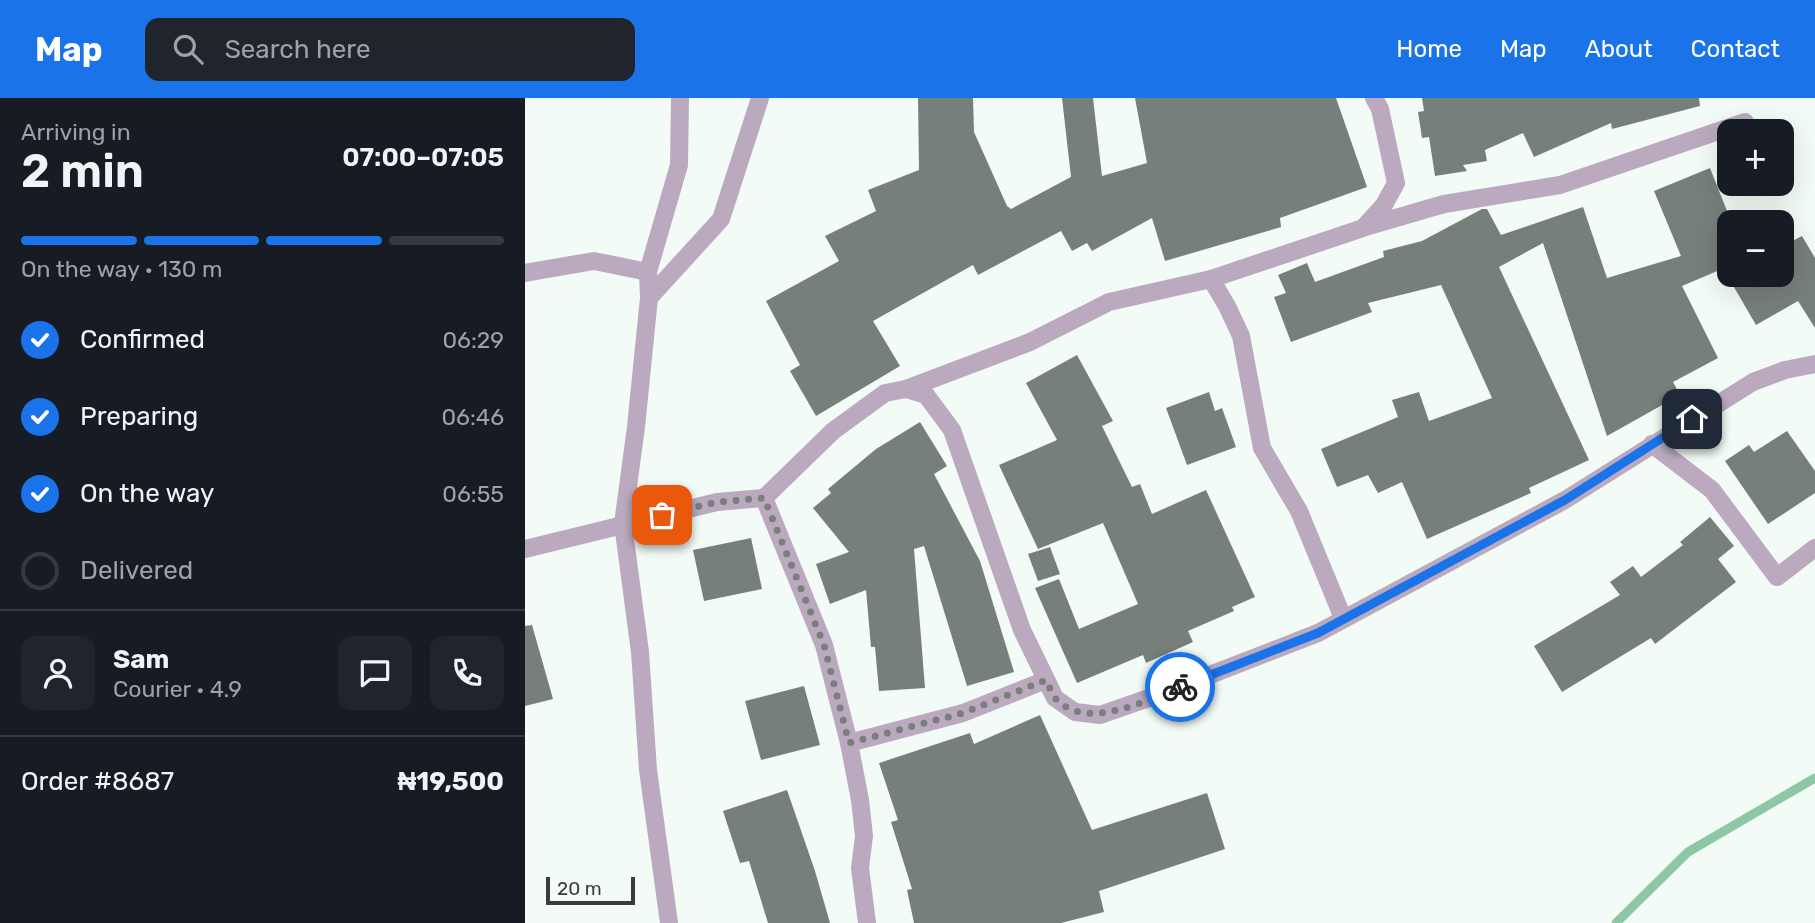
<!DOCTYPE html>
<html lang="en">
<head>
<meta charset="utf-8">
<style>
	:root { --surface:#171b24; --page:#20242c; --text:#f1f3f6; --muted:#9ea1a6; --line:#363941; --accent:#1a73e8 }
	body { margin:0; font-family:Rubik,sans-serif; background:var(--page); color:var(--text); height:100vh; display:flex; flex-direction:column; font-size:26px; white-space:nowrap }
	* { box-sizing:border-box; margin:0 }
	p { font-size:23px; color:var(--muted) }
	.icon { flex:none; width:38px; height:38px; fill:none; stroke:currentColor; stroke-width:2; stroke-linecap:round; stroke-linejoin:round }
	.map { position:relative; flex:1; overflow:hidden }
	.side { display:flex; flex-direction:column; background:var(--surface); width:525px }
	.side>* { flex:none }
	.controls { position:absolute; left:1192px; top:21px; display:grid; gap:14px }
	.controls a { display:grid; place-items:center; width:77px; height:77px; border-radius:14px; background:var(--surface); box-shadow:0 7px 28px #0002; font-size:35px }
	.scale { position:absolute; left:21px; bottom:18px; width:89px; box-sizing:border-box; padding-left:7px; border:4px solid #393c3a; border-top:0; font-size:19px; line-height:24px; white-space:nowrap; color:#393c3a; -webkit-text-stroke:5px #f2fbf5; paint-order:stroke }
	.pin { position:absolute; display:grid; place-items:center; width:60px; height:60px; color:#fff; margin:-30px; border-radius:14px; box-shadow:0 4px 10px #0006 }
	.courier { position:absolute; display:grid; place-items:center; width:70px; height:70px; margin:-35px; border:5px solid #1a73e8; border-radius:50%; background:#fff; color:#222; box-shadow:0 2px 9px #0007 }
	.summary em { font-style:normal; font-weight:600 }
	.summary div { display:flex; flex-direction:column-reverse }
	.summary { display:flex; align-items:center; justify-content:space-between; height:119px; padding:0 21px }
	h1 { font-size:46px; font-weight:600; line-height:52px }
	.bar { display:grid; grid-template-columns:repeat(4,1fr); gap:10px 7px; align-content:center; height:84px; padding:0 21px }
	.bar i { height:9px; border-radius:5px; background:var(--line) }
	.bar .selected { background:var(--accent) }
	.bar p { grid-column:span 4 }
	.line { display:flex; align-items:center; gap:18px; padding:0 21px; border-top:2px solid var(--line) }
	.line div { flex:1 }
	.round { display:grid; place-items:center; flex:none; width:74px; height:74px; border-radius:14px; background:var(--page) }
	ol { padding:0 21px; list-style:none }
	li { display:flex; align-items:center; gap:21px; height:77px }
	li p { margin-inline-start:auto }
	li .icon { padding:7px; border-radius:50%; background:var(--accent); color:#fff; stroke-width:4 }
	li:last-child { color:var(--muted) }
	li i { width:38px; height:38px; border:4px solid var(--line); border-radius:50% }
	header { display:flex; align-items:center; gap:42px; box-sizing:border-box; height:98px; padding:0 35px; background:var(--accent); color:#fff }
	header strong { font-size:33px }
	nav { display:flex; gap:38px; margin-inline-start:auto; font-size:24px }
	.search { width:490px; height:63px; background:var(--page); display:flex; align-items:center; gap:18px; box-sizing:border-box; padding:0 24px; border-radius:14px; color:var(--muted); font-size:26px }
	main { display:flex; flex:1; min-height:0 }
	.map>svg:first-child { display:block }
</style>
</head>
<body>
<header>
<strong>Map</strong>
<div class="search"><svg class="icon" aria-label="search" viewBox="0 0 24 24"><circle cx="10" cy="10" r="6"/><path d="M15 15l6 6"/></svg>Search here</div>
<nav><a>Home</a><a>Map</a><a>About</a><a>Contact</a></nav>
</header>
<main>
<section class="side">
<div class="summary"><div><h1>2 min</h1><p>Arriving in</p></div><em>07:00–07:05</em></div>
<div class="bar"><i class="selected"></i><i class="selected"></i><i class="selected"></i><i></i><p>On the way · 130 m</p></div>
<ol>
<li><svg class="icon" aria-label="check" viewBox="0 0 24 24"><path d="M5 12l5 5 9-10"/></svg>Confirmed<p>06:29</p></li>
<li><svg class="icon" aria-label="check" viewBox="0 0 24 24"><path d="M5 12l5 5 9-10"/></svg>Preparing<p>06:46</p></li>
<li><svg class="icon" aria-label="check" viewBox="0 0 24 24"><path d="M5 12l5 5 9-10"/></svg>On the way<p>06:55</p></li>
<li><i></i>Delivered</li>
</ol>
<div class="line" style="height:126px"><a class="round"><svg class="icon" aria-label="person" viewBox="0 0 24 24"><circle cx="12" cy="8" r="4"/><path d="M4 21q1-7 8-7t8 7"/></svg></a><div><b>Sam</b><p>Courier · 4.9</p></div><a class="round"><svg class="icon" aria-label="chat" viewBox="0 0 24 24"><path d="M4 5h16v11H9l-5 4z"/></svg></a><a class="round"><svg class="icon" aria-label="phone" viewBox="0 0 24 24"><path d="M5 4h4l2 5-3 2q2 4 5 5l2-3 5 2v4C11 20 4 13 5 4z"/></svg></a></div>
<div class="line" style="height:91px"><div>Order #8687</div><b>₦19,500</b></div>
</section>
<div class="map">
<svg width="1290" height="825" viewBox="0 0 1290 825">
	<rect width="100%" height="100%" fill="#f2fbf5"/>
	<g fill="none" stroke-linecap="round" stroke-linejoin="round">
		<polyline stroke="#8dc7a5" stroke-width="9" points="1091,825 1163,754 1290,680"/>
	</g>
	<g fill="#777f7a">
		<polygon points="393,0 448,0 449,34 482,108 486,111 546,79 537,0 568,0 577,78 622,65 610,0 811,0 842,89 755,120 756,129 640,163 627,120 567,153 562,145 547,153 536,133 453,177 448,167 348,223 375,268 291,318 265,273 275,267 241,203 314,163 300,138 351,113 343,92 394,72"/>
		<polygon points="897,0 1174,0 1175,8 1087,31 1086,25 1009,59 998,35 960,52 962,63 938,67 942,73 910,78 904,39 897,40 893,14 899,13"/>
		<polygon points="1185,70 1204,118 1204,168 1157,188 1193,260 1148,284 1155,297 1082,338 1018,145 974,169 1064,362 1004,390 1006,395 902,441 877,384 853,395 843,377 812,389 796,351 873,319 867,302 894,294 904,323 967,300 916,187 843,205 847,214 766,244 749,199 761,195 753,177 782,165 790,184 859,159 858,153 897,143 957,111 962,111 976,137 1058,109 1082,180 1156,158 1129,93"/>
		<polygon points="1277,138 1290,160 1290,230 1273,203 1231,227 1202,177 1256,177 1256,149"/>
		<polygon points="552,257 588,323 577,328 607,389 615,386 627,416 681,392 730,499 707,509 709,513 663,533 668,544 621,565 618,557 552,585 510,490 534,481 554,531 613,506 578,425 513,451 474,367 532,342 501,285"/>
		<polygon points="684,294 690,313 697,310 711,349 662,367 641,310"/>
		<polygon points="395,324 422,368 409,376 455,463 489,574 442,588 399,448 389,451 400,590 354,593 350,549 346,549 341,492 305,506 291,466 324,454 288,410 306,395 303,391 351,351"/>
		<polygon points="1262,333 1290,373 1290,395 1243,426 1200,363 1224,347 1229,354"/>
		<polygon points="1185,419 1209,448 1193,461 1211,484 1130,546 1126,540 1037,594 1009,548 1095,497 1085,484 1108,468 1116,479 1158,447 1155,444"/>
		<polygon points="226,440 237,491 179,503 168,452"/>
		<polygon points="525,449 535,476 513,483 503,456"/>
		<polygon points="7,527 28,601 0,608 0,528"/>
		<polygon points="279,588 295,647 236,662 220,603"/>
		<polygon points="515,617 567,732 682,695 700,751 574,793 579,814 536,825 389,825 382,792 387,791 366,724 373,722 354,665 445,635 449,646"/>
		<polygon points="262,692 290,773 305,825 243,825 224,763 215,765 198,713"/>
	</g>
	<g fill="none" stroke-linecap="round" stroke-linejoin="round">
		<g stroke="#bbaabf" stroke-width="18">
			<polyline points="840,129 919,106 1035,87 1220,24"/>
			<polyline points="0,175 69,163 123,174"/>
			<polyline points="686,181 702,208 716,238 737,350 774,413 818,520"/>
			<polyline points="124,200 196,121 235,0"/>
			<polyline points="381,291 505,244 584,204 686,181 838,130 859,107 871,85 855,11 849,0"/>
			<polyline points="1127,346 1187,392 1252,479 1290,450"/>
			<polyline points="239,400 299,547 324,645 335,702 339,738 335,770 342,825"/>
			<polyline points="0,451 192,404 239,400 308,333 360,295 381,291 401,297 427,332 497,532 530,600 550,614 575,617 641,594 793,535 1040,402 1228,284 1260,272 1290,266"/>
			<polyline points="324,645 438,615 521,582"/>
			<polyline points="144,825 123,672 115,554 98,426 111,329 124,200 123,174 154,67 155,0"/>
		</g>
	</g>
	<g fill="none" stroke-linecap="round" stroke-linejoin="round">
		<path stroke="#7a7f7b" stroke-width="7" stroke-dasharray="0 12.6" d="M137,417l55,-13 47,-4 60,147 25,98 114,-30 83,-33c3,6 6,14 10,19 31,32 89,2 124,-12"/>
		<polyline stroke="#1a73e8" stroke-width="9" points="655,589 793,535 1040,402 1167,321"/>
	</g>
</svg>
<div class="controls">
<a>+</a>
<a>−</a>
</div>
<div class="scale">20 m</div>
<div class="pin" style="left:137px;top:417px;background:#ea580c"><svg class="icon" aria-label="bag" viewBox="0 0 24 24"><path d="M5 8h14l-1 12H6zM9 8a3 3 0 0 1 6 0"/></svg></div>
<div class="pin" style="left:1167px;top:321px;background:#1f2937"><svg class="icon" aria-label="home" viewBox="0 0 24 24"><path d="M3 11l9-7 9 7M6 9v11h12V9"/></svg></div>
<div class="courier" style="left:655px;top:589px"><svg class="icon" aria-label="bike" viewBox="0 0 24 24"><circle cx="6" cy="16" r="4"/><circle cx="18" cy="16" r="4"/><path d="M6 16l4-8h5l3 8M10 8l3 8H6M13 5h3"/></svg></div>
</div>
</main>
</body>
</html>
